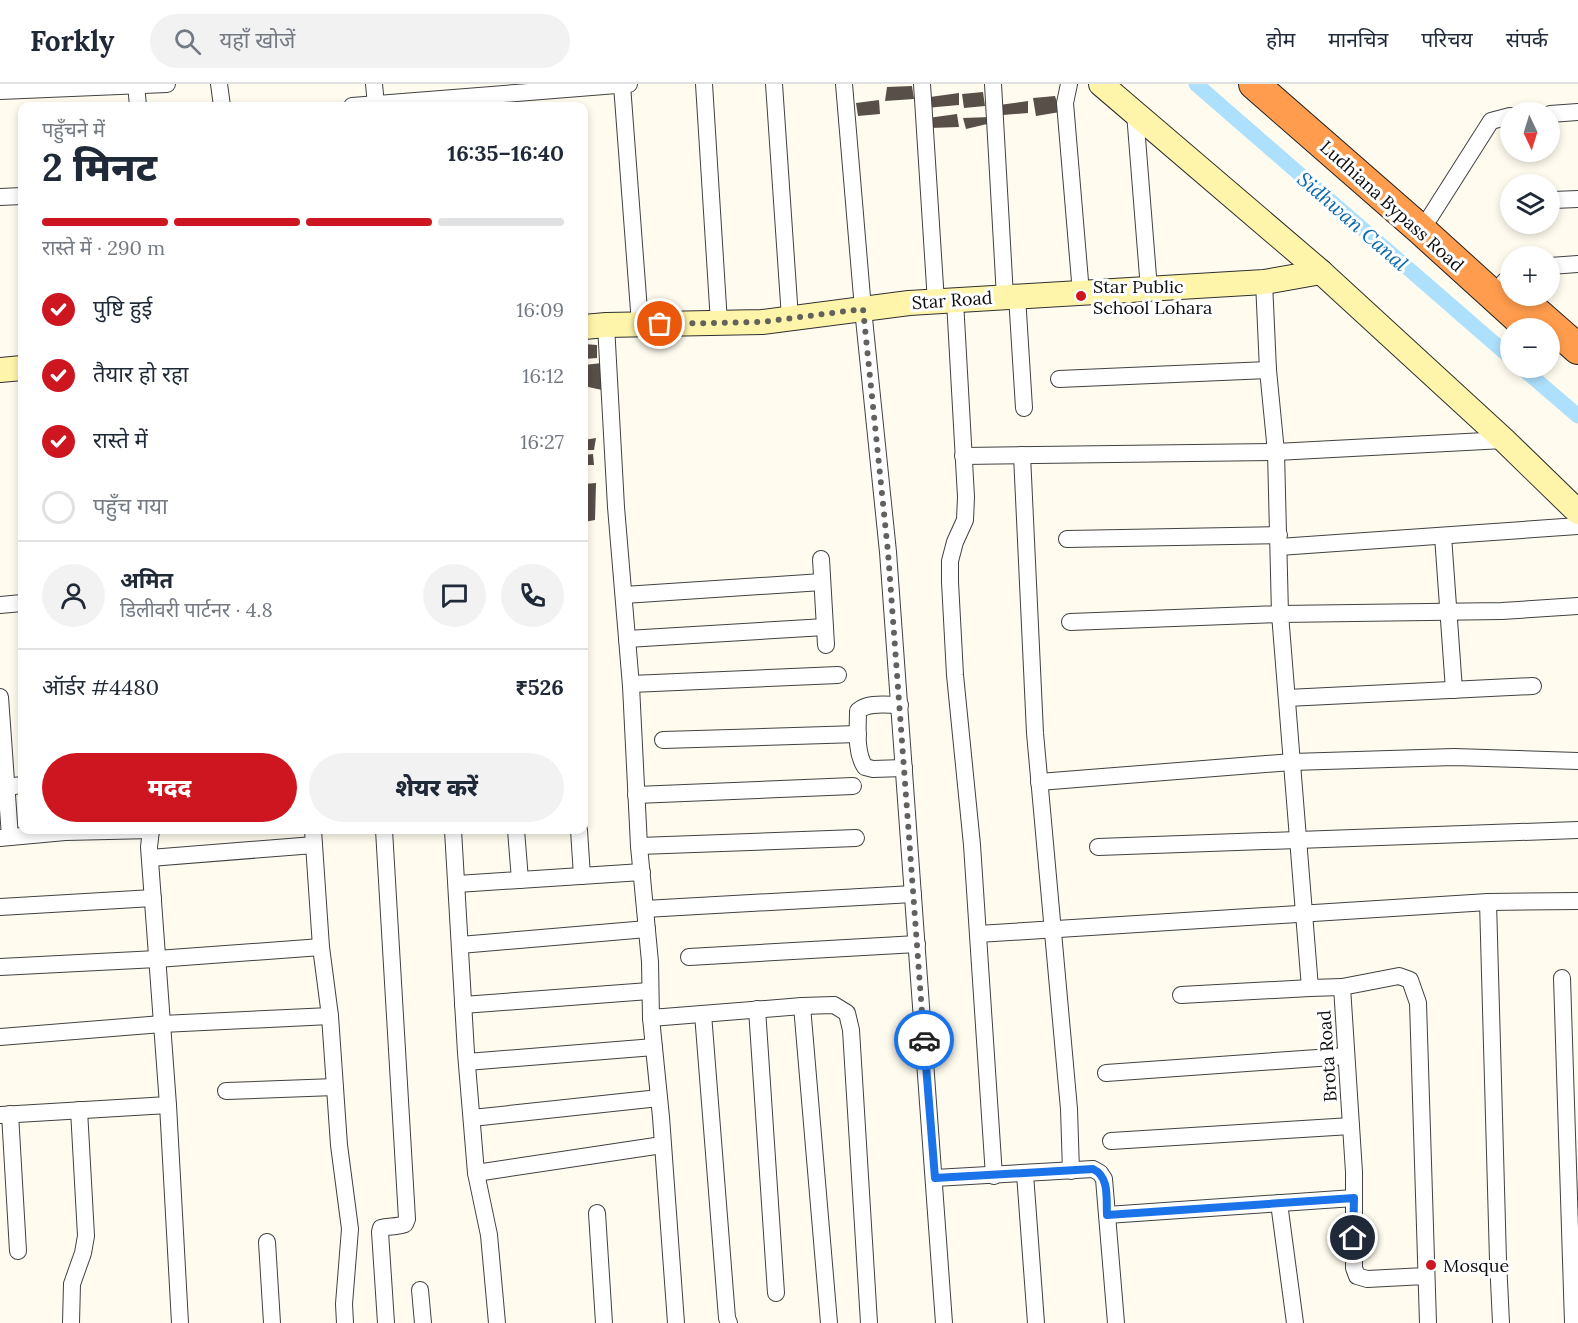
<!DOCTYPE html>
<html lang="hi">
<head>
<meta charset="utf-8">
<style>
	:root { --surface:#fff; --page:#f2f2f3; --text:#1f2937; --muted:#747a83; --line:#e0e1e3; --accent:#ce1621 }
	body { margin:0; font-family:Lora,"Noto Sans Devanagari",serif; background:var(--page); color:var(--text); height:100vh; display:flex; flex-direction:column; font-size:22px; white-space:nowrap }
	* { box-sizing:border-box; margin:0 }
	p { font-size:20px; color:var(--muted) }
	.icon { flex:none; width:33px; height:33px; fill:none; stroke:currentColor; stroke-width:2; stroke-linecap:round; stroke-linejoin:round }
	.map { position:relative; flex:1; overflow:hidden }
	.side { position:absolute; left:18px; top:18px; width:570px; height:732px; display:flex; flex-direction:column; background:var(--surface); border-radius:12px; box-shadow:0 3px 9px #0003 }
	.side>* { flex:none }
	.needle { width:39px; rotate:176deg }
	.fabs { position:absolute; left:1500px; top:18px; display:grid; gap:12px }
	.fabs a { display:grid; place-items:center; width:60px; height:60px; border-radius:50%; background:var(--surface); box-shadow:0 3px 9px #0003; font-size:30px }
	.pin { position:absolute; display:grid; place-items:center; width:51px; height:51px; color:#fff; margin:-26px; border:3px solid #fff; border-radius:50%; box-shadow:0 2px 6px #0007 }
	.courier { position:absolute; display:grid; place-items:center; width:60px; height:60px; margin:-30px; border:4px solid #1a73e8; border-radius:50%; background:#fff; color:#222; box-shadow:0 2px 8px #0007 }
	.summary em { font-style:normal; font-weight:800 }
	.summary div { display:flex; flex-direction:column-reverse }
	.summary { display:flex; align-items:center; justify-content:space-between; height:102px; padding:0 24px }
	h1 { font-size:39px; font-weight:800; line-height:45px }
	.bar { display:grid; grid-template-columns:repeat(4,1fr); gap:9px 6px; align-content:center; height:72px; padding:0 24px }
	.bar i { height:8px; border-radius:4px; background:var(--line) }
	.bar .selected { background:var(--accent) }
	.bar p { grid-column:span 4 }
	.line { display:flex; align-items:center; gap:15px; padding:0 24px; border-top:2px solid var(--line) }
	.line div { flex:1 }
	.round { display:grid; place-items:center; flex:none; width:63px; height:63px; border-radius:32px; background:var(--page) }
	ol { padding:0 24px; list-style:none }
	li { display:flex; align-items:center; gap:18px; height:66px }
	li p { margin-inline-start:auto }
	li .icon { padding:6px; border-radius:50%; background:var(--accent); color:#fff; stroke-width:4 }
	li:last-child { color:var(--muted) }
	li i { width:33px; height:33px; border:3px solid var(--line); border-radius:50% }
	.action { display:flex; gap:12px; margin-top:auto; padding:12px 24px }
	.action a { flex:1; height:69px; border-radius:36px; background:var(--accent); color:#fff; font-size:24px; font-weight:800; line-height:69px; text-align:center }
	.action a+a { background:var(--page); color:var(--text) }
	header { display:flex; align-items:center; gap:36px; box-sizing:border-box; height:84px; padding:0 30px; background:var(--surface); border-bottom:2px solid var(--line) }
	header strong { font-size:28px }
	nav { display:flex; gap:33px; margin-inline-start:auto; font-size:21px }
	.search { width:420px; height:54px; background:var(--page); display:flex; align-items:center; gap:15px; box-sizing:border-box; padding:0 21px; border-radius:33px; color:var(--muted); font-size:22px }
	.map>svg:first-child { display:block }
</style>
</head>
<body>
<header>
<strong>Forkly</strong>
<div class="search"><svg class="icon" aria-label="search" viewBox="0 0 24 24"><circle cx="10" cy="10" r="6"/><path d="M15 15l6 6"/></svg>यहाँ खोजें</div>
<nav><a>होम</a><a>मानचित्र</a><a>परिचय</a><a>संपर्क</a></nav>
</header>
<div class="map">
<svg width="1578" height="1239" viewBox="0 0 1578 1239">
	<rect width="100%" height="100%" fill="#fffcef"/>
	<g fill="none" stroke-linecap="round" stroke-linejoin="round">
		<g stroke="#ade0fd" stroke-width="15">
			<polyline points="1196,0 1510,273"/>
			<polyline points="1522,284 1578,332"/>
		</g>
	</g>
	<g fill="#584f49">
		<polygon points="912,2 914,15 885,17 887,3"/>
		<polygon points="983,8 985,22 964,24 962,10"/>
		<polygon points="959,9 959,21 926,24 930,13"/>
		<polygon points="1055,12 1060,28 1036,32 1033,14"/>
		<polygon points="879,16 880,30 858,32 856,19"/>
		<polygon points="1028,17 1028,29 1003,31 999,21"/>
		<polygon points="957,30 959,43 930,44 928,34"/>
		<polygon points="990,33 987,40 966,45 963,34"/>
		<polygon points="584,260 597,261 597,274 584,275"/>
		<polygon points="602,279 602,306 584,302 584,281"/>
		<polygon points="596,354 594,366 584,366 584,356"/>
		<polygon points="593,370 594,381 584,381 584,371"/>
		<polygon points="596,399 595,436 584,438 584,400"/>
	</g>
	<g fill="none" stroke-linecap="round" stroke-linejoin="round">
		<g stroke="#414141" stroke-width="18">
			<g id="street">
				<polyline points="136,0 138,22"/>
				<polyline points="219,0 222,22"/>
				<polyline points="374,0 376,21"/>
				<polyline points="704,0 719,239"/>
				<polyline points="774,0 790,234"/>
				<polyline points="844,0 863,225 888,468 944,1239"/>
				<polyline points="922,0 936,218"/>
				<polyline points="993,0 1005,213"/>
				<polyline points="1069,0 1065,19 1081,209"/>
				<polyline points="622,1 640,240"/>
				<polyline points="0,7 167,0"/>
				<polyline points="352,22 629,0"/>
				<polyline points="1135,29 1149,205"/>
				<polyline points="1550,30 1578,28"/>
				<polyline points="0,113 22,112"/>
				<polyline points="1553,116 1578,115"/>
				<polyline points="1430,133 1491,37 1510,32"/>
				<polyline points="1550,182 1578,180"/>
				<polyline points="1504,198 1510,193"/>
				<polyline points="1017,212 1024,324"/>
				<polyline points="955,217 966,413 965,436 955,458 950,477 950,498 955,591 972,761 994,1092"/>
				<polyline points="606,241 616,423 631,602 639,762 650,878 651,934 661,1033 676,1239"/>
				<polyline points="1059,295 1268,286"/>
				<polyline points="1022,371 1035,649 1069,1025 1071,1087"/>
				<polyline points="963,372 1276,368 1504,356"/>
				<polyline points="1443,452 1454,606"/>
				<polyline points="1067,455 1279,451"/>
				<polyline points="1279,463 1578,442"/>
				<polyline points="821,475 826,561"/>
				<polyline points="624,511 822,498"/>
				<polyline points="0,521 22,519"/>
				<polyline points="1070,538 1280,530 1276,368 1268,286 1264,198"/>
				<polyline points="627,555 825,543"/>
				<polyline points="631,600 838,591"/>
				<polyline points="0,613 10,753"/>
				<polyline points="1287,614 1533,602"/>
				<path d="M900,621c-14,0 -32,-3 -42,6 0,17 -3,41 7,56l8,2 31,-1"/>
				<polyline points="663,656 858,650"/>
				<polyline points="1039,698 1292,678 1454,673 1578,677"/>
				<polyline points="6,703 22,701"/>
				<polyline points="636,711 853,702"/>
				<polyline points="151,746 149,763 168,1021 180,1239"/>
				<polyline points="313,746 321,863 330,932 339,1061 350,1145 344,1220 345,1239"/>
				<path d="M384,746l23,389 -2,5c-8,3 -16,2 -24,4l-1,4 6,91"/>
				<polyline points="453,746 466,969 476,1089 489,1151 497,1239"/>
				<polyline points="516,746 520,796"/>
				<polyline points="579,746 582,792"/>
				<polyline points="0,754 65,748 152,746"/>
				<polyline points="639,762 856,754"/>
				<polyline points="1098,763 1578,746"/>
				<polyline points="150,774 314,761"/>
				<polyline points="457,800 642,788"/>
				<polyline points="1488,818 1498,1176 1501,1239"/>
				<polyline points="0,823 153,814"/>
				<polyline points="645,825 913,810"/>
				<polyline points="978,850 1488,818 1578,817"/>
				<polyline points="460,861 647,845"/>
				<polyline points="689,873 917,860"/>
				<polyline points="0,883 157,875 321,863"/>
				<polyline points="1562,894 1573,1239"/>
				<polyline points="1342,903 1310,904 1280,530 1502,527 1578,522"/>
				<polyline points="1181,911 1310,904"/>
				<polyline points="463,921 649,907"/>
				<polyline points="802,922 829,1239"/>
				<polyline points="757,925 776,1209"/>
				<polyline points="703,930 727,1234 729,1239"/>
				<polyline points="651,934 802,922 834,921 847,929 851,946 869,1239"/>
				<polyline points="0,953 162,940 330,932"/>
				<polyline points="467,978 654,963"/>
				<polyline points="1106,989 1346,972"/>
				<polyline points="226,1007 335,1003"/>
				<polyline points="10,1030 18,1167"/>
				<polyline points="0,1031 168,1021"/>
				<polyline points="472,1034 659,1014"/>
				<polyline points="1111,1057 1351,1042"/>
				<polyline points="476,1089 662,1061"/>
				<polyline points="1025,1090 1036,1239"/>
				<polyline points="935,1094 1093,1085 1100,1089 1104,1095 1116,1239"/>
				<polyline points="1279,1119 1295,1239"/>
				<polyline points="597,1129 604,1239"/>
				<polyline points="1107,1131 1354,1114"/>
				<polyline points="267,1158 272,1239"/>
				<polyline points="1425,1192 1367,1195 1357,1192 1354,1184 1354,1088 1342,903 1399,892 1410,896 1418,919 1428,1239"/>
				<polyline points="420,1206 423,1239"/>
				<polyline points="71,1239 72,1200 83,1169 86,1152 79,1026"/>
			</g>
		</g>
		<g stroke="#303030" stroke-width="26">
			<g id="secondary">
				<polyline points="1101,0 1321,188 1504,356 1578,428"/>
				<polyline points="584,243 606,241 762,238 909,219 1264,198 1321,188"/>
				<polyline points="0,286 22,284"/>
			</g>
		</g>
		<g stroke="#1f1f1f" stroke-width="32">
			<g id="highway">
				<polyline points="1254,0 1420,145 1529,244"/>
				<polyline points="1520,214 1578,265"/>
			</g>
		</g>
		<use href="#street" stroke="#fff" stroke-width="16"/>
		<use href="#secondary" stroke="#fff5aa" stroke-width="24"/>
		<use href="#highway" stroke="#ff9c4d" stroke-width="30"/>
	</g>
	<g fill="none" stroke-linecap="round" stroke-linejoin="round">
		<polyline stroke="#62615d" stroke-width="6" stroke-dasharray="0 10.8" points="660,240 762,238 863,225 888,468 924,956"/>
		<path stroke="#1a73e8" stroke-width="8" d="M924,956l11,138 158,-9c17,8 13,30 14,46l247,-17 -1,40"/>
	</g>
	<g fill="#ce1621" stroke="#fff" stroke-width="2">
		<circle cx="1081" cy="212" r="6"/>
		<circle cx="1431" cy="1181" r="6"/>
	</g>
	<g text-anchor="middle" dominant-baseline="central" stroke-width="6" stroke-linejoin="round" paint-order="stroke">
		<g font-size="18" fill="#0e0e0e" stroke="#fff">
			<text transform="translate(1392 122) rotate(42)">Ludhiana Bypass Road</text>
			<text transform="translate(952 216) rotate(-4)">Star Road</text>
			<text transform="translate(1327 972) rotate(-94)">Brota Road</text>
		</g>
		<g font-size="18" fill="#0e0e0e" stroke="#fff" text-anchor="start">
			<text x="1093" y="202">Star Public<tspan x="1093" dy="21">School Lohara</tspan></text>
			<text x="1443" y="1181">Mosque</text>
		</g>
		<g font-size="20" font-style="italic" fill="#0968ae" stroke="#fff">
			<text transform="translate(1353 137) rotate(41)">Sidhwan Canal</text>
		</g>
	</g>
</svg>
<div class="fabs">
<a><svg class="needle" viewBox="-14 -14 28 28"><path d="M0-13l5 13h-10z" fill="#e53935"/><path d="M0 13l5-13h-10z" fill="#747a83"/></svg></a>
<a><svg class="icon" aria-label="layers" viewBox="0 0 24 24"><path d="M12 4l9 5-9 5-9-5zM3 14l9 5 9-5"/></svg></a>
<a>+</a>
<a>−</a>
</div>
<div class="pin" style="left:660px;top:240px;background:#ea580c"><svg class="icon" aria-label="bag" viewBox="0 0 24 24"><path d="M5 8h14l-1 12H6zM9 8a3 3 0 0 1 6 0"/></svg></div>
<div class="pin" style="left:1353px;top:1154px;background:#1f2937"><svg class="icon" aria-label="home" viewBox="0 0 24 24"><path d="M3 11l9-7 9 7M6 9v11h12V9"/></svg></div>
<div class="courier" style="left:924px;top:956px"><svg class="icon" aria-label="car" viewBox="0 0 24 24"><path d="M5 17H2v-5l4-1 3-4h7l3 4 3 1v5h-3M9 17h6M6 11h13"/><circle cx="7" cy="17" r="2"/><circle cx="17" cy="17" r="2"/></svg></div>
<section class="side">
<div class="summary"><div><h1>2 मिनट</h1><p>पहुँचने में</p></div><em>16:35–16:40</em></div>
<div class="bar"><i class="selected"></i><i class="selected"></i><i class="selected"></i><i></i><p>रास्ते में · 290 m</p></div>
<ol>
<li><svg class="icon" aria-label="check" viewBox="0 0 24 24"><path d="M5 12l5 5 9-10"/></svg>पुष्टि हुई<p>16:09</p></li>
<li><svg class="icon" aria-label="check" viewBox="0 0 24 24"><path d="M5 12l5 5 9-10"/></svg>तैयार हो रहा<p>16:12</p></li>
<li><svg class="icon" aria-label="check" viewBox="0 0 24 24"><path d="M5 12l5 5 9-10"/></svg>रास्ते में<p>16:27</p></li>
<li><i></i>पहुँच गया</li>
</ol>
<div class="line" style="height:108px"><a class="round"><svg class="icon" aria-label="person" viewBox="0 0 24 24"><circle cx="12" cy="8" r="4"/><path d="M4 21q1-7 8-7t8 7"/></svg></a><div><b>अमित</b><p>डिलीवरी पार्टनर · 4.8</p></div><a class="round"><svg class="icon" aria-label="chat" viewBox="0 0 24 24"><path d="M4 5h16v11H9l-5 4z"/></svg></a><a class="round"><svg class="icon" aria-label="phone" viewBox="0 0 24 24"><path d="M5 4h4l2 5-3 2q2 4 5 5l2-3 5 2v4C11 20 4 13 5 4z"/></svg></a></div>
<div class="line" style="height:78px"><div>ऑर्डर #4480</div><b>₹526</b></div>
<div class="action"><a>मदद</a><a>शेयर करें</a></div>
</section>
</div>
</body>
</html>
